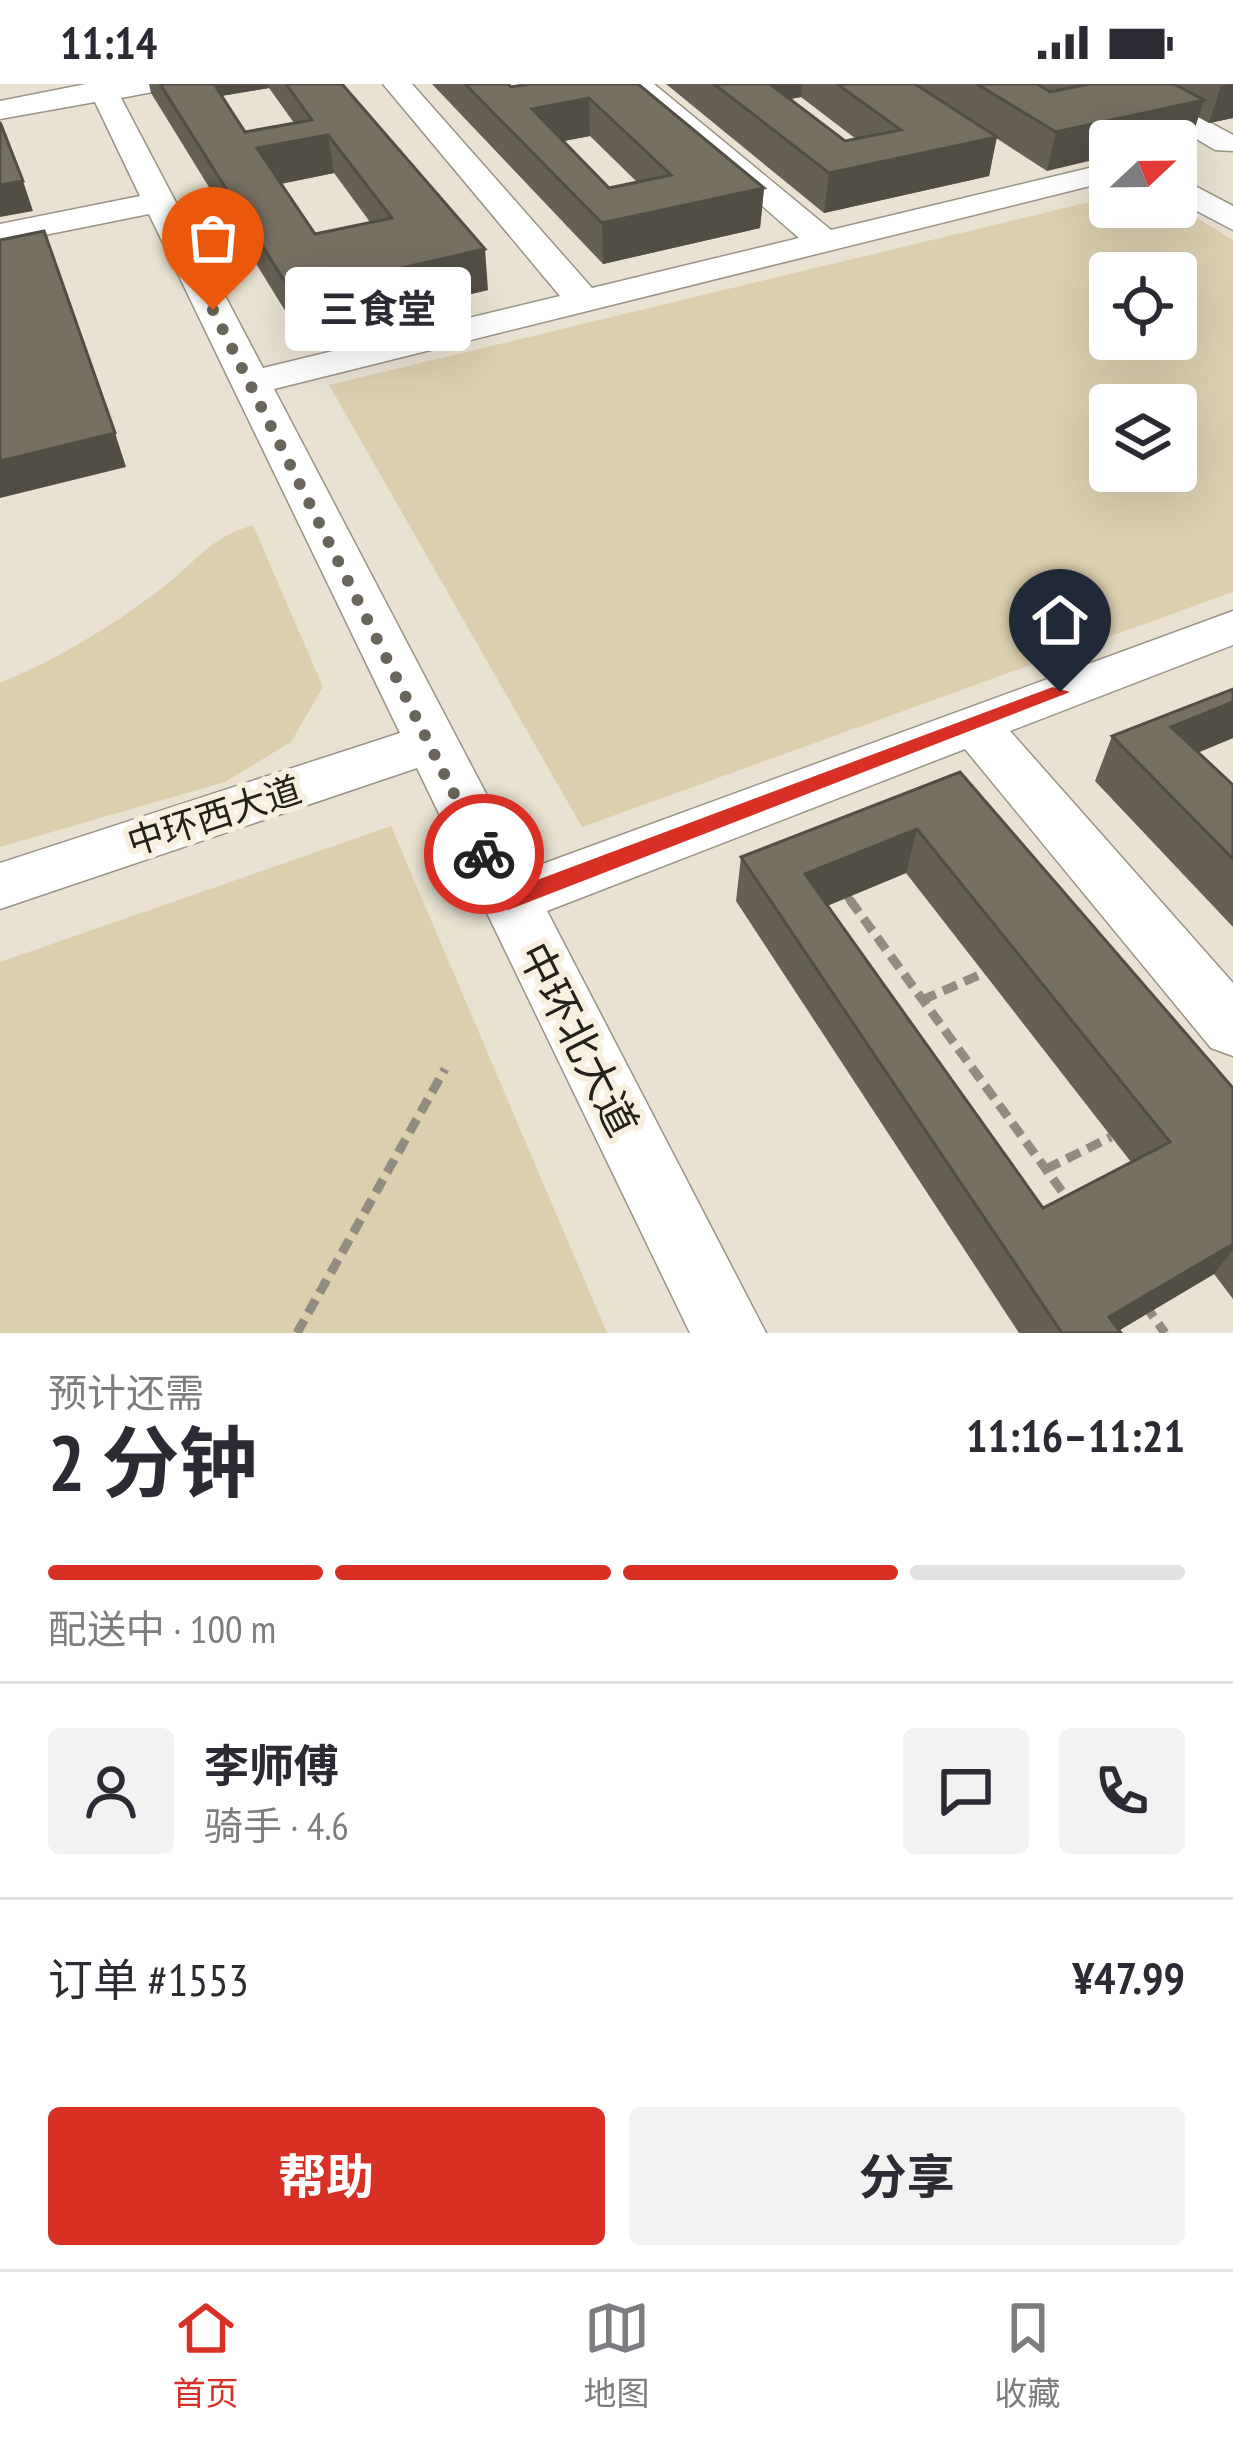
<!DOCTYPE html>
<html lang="zh">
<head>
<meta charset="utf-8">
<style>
	:root { --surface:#fff; --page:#f2f2f3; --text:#2b2b33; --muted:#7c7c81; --line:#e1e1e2; --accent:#d93025 }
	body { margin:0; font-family:"PT Sans Narrow","Noto Sans SC",sans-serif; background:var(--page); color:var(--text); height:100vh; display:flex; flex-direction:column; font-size:45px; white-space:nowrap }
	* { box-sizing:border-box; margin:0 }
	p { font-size:39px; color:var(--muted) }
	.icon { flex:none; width:66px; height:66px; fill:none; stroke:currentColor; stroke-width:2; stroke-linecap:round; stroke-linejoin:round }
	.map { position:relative; height:1249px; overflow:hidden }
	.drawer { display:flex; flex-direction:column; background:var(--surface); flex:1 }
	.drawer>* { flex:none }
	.needle { width:78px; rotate:68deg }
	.fabs { position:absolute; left:1089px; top:36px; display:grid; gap:24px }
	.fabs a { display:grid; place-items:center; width:108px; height:108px; border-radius:12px; background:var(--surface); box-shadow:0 12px 48px #0002; font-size:60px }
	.pin { position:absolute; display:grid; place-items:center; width:102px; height:102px; color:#fff; margin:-123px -51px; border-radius:50% 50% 50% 0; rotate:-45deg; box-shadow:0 0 12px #0007 }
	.pin .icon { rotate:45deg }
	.courier { position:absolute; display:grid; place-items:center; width:120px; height:120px; margin:-60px; border:9px solid #d93025; border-radius:50%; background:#fff; color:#222; box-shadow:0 3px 15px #0007 }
	.bubble { position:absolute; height:84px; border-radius:12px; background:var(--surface); box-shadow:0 12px 48px #0002; font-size:39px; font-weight:700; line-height:84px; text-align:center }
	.overview em { font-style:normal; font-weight:700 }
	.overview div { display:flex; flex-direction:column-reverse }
	.overview { display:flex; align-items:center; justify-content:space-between; height:204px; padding:0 48px }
	h1 { font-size:78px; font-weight:700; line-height:90px }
	.bar { display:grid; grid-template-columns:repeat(4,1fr); gap:18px 12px; align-content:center; height:144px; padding:0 48px }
	.bar i { height:15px; border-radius:9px; background:var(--line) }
	.bar .active { background:var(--accent) }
	.bar p { grid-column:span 4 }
	.line { display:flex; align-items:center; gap:30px; padding:0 48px; border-top:3px solid var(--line) }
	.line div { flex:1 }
	.round { display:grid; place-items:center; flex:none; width:126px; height:126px; border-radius:12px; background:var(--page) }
	.button { display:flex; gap:24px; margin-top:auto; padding:24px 48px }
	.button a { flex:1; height:138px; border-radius:12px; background:var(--accent); color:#fff; font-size:48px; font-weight:700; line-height:138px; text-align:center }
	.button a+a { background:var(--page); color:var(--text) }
	.status { display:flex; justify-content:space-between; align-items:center; height:84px; padding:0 60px; background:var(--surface); direction:ltr }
	.status svg { height:33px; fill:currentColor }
	.dock { display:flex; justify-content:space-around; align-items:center; height:168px; border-top:3px solid var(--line); background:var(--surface); font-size:33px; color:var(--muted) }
	.dock a { display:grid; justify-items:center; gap:6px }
	.dock .active { color:var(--accent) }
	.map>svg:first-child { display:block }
</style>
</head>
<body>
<div class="status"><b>11:14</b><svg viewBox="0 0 49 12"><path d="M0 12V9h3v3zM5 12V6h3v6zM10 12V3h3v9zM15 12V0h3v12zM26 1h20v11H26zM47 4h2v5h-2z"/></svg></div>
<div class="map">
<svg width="1233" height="1249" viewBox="0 0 1233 1249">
	<rect width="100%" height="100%" fill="#e9e2d2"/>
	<g fill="#dccfb0" fill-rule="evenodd">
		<path d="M1110,113v10l66,-2 57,35v352l-651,235 -253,-442zM1110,189h66v66h-66zM1110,321h66v66h-66z"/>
		<path d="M253,441l70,162 -32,55 -66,40 -225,65v-164c57,-24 113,-57 162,-95 33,-25 48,-51 91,-63z"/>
		<polygon points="391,742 607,1249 0,1249 0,878"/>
	</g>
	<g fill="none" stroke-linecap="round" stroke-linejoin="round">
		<g stroke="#999384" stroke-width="3">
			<g id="minor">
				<polygon points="86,0 167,0 163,6 121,14 263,284 560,212 383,0 412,0 592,204 799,154 623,0 654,0 831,146 1110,79 1110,97 274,305 526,786 1233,527 1233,561 1010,647 1233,899 1233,972 1211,964 965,665 547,827 766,1249 690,1249 417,684 0,825 0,779 400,649 149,130 0,160 0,140 140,112 95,18 0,35 0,17"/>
				<polygon points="1104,0 1139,0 1233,51 1233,67 1215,66"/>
				<polygon points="1176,92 1233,122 1233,146 1176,116"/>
			</g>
		</g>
		<polyline stroke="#918b80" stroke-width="8" stroke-dasharray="12 6" stroke-linecap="butt" points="845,809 852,819"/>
		<g stroke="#918b80" stroke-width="9" stroke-dasharray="15 8" stroke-linecap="butt">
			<polyline points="850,816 1069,1117"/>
			<polyline points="922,916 984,889"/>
			<polyline points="1046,1085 1111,1053"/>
			<polyline points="1145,1221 1165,1249"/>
			<polyline points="297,1249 445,985"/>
		</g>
		<use href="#minor" fill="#fff" fill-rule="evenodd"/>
	</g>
	<g fill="#656053" fill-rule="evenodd">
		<path d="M149,0h193l146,206 -188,45 -149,-242zM269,4l25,35 -49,9 -23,-36zM334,89l36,49 -55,12 -34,-50z"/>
		<path d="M432,0h76l3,3 127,-3 126,104 -4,40 -157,36zM590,52l47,46 -28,6 -46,-47z"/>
		<path d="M666,0h567v34l-24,5 -11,-6 -6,20 -16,4h-66l-63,30 -51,-33 -7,38 -165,37zM801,13l55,42 -11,2 -55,-42z"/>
		<polygon points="1233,605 1233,654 1198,668 1233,701 1233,843 1095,697 1112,652"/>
		<path d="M960,688l273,316v211l-19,-25 -95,56 2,3h-102l-283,-432 5,-44zM906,789l225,289 -88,46 -216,-302z"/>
	</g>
	<g fill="#534e44">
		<polygon points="204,0 268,0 269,4 207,14"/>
		<polygon points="751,0 802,0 801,13 749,23"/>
		<polygon points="1233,0 1233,34 1209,39 1221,2"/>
		<polygon points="589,14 590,52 533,63 532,25"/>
		<polygon points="1204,16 1192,53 1176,57 1110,57 1110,72 1047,87 1056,48"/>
		<polygon points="328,51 334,89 264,103 257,64"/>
		<polygon points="997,53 989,92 824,129 829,89"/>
		<polygon points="23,97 33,127 0,133 0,101"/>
		<polygon points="764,104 760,144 603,180 602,139"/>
		<polygon points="485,165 488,206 300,251 292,209"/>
		<polygon points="115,349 126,383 0,414 0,377"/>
		<polygon points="1233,618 1233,654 1152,688 1171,643"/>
		<polygon points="917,745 906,789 798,834 805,790"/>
		<polygon points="1233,1160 1233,1166 1214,1190 1115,1249 1109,1233"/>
	</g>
	<g fill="#767061" stroke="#534e44" stroke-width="3" fill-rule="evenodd">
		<path d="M160,0h54l31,48 67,-12 -26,-36h56l143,165 -193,44zM328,51l64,83 -77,16 -58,-86z"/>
		<path d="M465,0h43l3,3 19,-3h108l126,104 -162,35zM589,14l82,77 -62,13 -77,-79z"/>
		<polygon points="714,0 770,0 845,57 901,46 837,0 915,0 997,53 829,89"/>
		<polygon points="977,0 1037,0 1050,8 1089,0 1174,0 1204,16 1056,48"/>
		<polygon points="0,38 23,97 0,101"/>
		<polygon points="44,147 115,349 0,377 0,156"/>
		<polygon points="1233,605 1233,618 1171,643 1233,701 1233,775 1112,652"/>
		<path d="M960,688l273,316v156l-124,73 12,16h-59l-321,-476zM917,745l253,313 -127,66 -238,-334z"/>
	</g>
	<polygon fill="#d93025" points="1053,603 1070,608 508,826 500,823 474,770 484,762 492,764 513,805"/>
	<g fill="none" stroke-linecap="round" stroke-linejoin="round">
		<polyline stroke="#69655b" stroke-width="12" stroke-dasharray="0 21.6" points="213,226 484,770"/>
	</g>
	<g text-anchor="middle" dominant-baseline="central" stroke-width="12" stroke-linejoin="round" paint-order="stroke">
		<g font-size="36" fill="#24211b" stroke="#f7f0df">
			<text transform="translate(214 731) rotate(-18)">中环西大道</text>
		</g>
		<g font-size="42" fill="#24211b" stroke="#f7f0df">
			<text transform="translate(579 955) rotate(63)">中环北大道</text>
		</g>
	</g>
</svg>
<div class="fabs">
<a><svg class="needle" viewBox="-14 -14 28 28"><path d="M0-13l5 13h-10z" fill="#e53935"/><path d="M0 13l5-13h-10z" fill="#7c7c81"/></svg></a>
<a><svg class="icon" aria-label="locate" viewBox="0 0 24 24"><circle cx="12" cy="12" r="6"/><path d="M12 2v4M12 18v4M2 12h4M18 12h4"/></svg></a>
<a><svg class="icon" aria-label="layers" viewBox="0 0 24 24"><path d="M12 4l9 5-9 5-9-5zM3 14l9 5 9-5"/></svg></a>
</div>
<div class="pin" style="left:213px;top:226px;background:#ea580c"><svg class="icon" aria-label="bag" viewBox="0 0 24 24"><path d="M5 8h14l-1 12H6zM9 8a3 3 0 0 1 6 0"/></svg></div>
<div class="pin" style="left:1060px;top:608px;background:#1f2937"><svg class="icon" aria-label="home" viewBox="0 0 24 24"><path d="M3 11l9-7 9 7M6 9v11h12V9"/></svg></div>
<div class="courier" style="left:484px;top:770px"><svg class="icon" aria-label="bike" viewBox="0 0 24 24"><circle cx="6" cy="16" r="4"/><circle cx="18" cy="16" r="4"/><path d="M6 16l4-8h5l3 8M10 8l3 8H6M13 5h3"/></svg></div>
<div class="bubble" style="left:285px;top:183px;width:186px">三食堂</div>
</div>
<section class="drawer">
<div class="overview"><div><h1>2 分钟</h1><p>预计还需</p></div><em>11:16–11:21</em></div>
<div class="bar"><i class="active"></i><i class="active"></i><i class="active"></i><i></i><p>配送中 · 100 m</p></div>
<div class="line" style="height:216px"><a class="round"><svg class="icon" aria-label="person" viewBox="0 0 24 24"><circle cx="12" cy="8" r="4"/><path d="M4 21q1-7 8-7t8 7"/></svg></a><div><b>李师傅</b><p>骑手 · 4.6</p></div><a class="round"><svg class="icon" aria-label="chat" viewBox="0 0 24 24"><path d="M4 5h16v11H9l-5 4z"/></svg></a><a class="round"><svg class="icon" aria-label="phone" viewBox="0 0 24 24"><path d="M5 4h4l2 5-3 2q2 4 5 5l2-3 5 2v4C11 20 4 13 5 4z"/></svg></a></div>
<div class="line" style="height:156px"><div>订单 #1553</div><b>¥47.99</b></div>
<div class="button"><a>帮助</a><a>分享</a></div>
</section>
<nav class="dock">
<a class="active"><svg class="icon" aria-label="home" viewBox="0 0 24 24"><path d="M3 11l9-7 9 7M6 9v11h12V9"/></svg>首页</a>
<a><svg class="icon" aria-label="map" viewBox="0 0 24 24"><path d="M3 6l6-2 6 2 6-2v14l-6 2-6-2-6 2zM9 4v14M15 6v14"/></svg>地图</a>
<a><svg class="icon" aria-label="saved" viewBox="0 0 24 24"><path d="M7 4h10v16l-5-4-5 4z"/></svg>收藏</a>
</nav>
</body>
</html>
